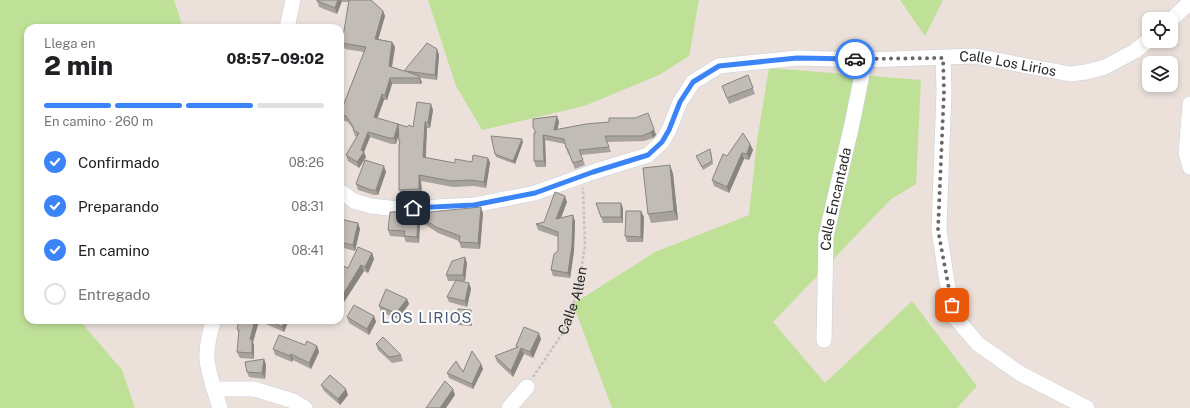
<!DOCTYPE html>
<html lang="es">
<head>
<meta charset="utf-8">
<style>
	:root { --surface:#fff; --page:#f6f6f6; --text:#202124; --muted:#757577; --line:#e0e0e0; --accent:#3b84f7 }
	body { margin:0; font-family:"Public Sans",sans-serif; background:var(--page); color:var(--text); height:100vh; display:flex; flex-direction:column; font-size:15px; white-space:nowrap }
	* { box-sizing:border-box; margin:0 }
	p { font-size:13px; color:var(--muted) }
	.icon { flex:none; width:22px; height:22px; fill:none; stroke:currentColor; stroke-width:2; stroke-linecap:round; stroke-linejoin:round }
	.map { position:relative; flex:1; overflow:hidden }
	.panel { position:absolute; left:24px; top:24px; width:320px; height:300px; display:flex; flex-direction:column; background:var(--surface); border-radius:12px; box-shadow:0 2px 6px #0003 }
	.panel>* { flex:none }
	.tools { position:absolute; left:1142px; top:12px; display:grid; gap:8px }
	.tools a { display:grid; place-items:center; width:36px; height:36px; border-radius:8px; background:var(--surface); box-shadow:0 2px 6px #0003; font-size:20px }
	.pin { position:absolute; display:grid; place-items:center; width:34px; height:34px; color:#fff; margin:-17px; border-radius:8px; box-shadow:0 2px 6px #0006 }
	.courier { position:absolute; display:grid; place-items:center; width:40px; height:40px; margin:-20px; border:3px solid #3b84f7; border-radius:50%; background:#fff; color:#222; box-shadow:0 1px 5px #0007 }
	.headline em { font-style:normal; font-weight:800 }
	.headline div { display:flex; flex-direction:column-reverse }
	.headline { display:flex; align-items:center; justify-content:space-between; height:68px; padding:0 20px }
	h1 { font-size:26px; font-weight:800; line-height:30px }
	.bar { display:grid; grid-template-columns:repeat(4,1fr); gap:6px 4px; align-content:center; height:48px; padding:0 20px }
	.bar i { height:5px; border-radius:3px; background:var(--line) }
	.bar .on { background:var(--accent) }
	.bar p { grid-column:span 4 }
	ol { padding:0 20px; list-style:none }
	li { display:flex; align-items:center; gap:12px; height:44px }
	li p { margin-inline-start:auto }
	li .icon { padding:4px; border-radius:50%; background:var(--accent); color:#fff; stroke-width:4 }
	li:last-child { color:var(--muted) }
	li i { width:22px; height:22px; border:2px solid var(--line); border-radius:50% }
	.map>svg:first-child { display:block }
</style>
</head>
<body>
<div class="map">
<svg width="1190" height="408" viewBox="0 0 1190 408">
	<rect width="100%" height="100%" fill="#ebe0da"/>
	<g fill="#bfe197">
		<polygon points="0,0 174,0 183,28 28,28 28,320 81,320 80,321 122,370 135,408 0,408"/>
		<polygon points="428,0 699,0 689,56 659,75 584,106 482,130 456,86"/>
		<polygon points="900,0 943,0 925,36"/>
		<polygon points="769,68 921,80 916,184 891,199 773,322 825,383 912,301 977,386 957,408 612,408 573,304 655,252 749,215 757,141"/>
	</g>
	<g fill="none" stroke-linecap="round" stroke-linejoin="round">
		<g stroke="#c8cfda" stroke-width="16">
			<g id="minor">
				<polyline points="1171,20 1190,2"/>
				<polyline points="287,28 293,0"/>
				<polyline points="943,58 944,91 939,230 947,282 954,316 978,344 1021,374 1087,408"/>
				<polyline points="1190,104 1186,153 1190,167"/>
				<path id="s2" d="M340,191l14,10 17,5 27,3 76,-4 61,-12 58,-21 55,-17 14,-13 7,-12 11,-28 13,-20 26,-16 78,-8 68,2 110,-4 95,18 16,-2 19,-5 30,-16 14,-11"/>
				<path d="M214,320c-4,10 -8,29 -7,40 2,16 8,32 13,48"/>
				<path id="s3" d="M824,340l2,-104 26,-112 13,-64"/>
				<polyline points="214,389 254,389 293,401 305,408"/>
				<polyline points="509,408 527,387"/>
			</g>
		</g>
		<path stroke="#c3c3c3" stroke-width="2.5" stroke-dasharray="3 2" stroke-linecap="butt" id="s1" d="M533,377l29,-43 16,-43 7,-46 -2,-57"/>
		<use href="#minor" stroke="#fff" stroke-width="15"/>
	</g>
	<g fill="#a7a29d">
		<polygon points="317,0 341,0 342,1 337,14 319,7"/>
		<polygon points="341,0 371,0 383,11 385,16 378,39 392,42 395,47 392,67 404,71 437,49 439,55 437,80 420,78 422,82 421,84 392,84 387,100 384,100 377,118 407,127 413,127 433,110 430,128 427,128 426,158 455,163 472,162 488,158 490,163 486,188 474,186 453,187 421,181 422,195 401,196 399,190 400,144 399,141 398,136 396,144 391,144 370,137 364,152 366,157 359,168 348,161 346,155 357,137 355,136 353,130 353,129 348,122 342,120 340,115 340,113 364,52 345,49 342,43 349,2 342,2"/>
		<polygon points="748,75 755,94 729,104 722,86"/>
		<polygon points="557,116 559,122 557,130 635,118 656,135 653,138 644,141 607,142 611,152 581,155 585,165 575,169 569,154 568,154 565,144 545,140 546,167 536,167 534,161 536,133"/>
		<polygon points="523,142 515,164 496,157 495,154"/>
		<polygon points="750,144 753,150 749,160 744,159 729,193 714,186 712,180 727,156"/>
		<polygon points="711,152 713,164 703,170 696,156"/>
		<polygon points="670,165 673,174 678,220 651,223 648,214"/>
		<polygon points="386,172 378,195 374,195 358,190 356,184"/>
		<polygon points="567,202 561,218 575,221 574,251 570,278 553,276 551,270 558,251 558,237 538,230 536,224 544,222"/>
		<polygon points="596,203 621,203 623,209 623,223 603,223"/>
		<polygon points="419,213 483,213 480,249 461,248 459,241 438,233 420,221 419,243 406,242 404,237 390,236 388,230"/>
		<polygon points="644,217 643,242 627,242 625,236"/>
		<polygon points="340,219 358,223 360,229 355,251 340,247"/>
		<polygon points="372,253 374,259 368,273 364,271 344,302 340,300 340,284 341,282 340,282 340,265 343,266 348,268"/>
		<polygon points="467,263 465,281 461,281 469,283 471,289 467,307 449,302 447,297 456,281 448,281 446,275"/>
		<polygon points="407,299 409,304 398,319 381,312 379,306"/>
		<polygon points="472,313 472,326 458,325 457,322"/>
		<polygon points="374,316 376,322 369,335 349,323 347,317"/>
		<polygon points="239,320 289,320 284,332 259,321 253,342 254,346 254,359 240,358 237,352 239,334 237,329"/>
		<polygon points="316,320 326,320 324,323"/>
		<polygon points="541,339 533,358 524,354 513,377 497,362 495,356 517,348 516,346"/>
		<polygon points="376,344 401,355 403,361 392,363 378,350"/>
		<polygon points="305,345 317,346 319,352 311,369 293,360 292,362 275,355 273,349"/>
		<polygon points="264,359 266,365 265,379 249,377 247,372"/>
		<polygon points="481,364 483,369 473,389 449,378 447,373 463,372"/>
		<polygon points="321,385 348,395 340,405 324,391"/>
	</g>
	<g fill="#88847f">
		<polygon points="338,0 341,0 342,1 337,14 335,8"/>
		<polygon points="383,11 385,16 377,44 375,39"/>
		<polygon points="392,42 395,47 391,72 389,66"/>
		<polygon points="437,49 439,55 437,80 435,75"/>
		<polygon points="340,60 342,66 340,72"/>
		<polygon points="419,76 422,82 421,84 419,78"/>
		<polygon points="390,78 392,84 387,100 385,95"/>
		<polygon points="382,94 384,100 376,122 374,117"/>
		<polygon points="431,104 433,110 430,128 428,122"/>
		<polygon points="557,116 559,122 556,136 554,130"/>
		<polygon points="425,122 427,128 425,163 423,157"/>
		<polygon points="398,124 400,130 396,144 394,138"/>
		<polygon points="654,129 656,135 653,138 651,132"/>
		<polygon points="368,132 370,137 364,152 366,157 359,168 357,162 361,150"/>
		<polygon points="543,135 545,140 546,167 544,161"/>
		<polygon points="522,139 523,142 515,164 513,161"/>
		<polygon points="750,144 753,150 749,160 747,154"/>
		<polygon points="742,153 744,159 729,193 727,187"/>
		<polygon points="340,154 342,159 340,162"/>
		<polygon points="488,158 490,163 486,188 484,182"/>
		<polygon points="670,165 673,174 678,220 674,211"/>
		<polygon points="384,166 386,172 378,195 376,190"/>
		<polygon points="419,175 421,181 422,195 419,189"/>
		<polygon points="565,196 567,202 558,225 556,219"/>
		<polygon points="621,203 623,209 623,223 621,217"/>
		<polygon points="481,207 483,213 480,249 478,243"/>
		<polygon points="641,211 644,217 643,242 641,237"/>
		<polygon points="418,215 420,221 419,243 417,237"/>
		<polygon points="573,215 575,221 574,251 570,278 568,273"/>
		<polygon points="358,223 360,229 355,251 353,245"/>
		<polygon points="372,253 374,259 368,273 365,267"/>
		<polygon points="465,257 467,263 465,281 463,275"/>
		<polygon points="361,265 364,271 344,302 342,296"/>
		<polygon points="469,283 471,289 467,307 465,301"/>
		<polygon points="407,299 409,304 398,319 396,313"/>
		<polygon points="471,310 472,313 472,326 471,322"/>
		<polygon points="374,316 376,322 369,335 367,329"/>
		<polygon points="255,320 258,320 259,321 253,342 254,346 254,359 252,353 250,339"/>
		<polygon points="285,320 289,320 284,332 282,327"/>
		<polygon points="539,333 541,339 533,358 530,352"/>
		<polygon points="317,346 319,352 311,369 309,363"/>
		<polygon points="521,348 524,354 513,377 511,371"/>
		<polygon points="291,354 293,360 292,362 290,356"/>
		<polygon points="264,359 266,365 265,379 262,373"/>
		<polygon points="481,364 483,369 473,389 472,384"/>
		<polygon points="346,389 348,395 340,405 338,399"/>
		<polygon points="453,389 455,395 446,408 440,408"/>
	</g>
	<g fill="#c2bcb6" stroke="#88847f">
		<polygon points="317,0 338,0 335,8 317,1"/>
		<polygon points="349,0 371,0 383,11 375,39 392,42 389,66 404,71 427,43 437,49 435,75 405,71 419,76 419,78 390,78 385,95 382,94 374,117 398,124 394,138 389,138 368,132 361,150 364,152 357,162 346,155 359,133 353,130 354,128 346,116 340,114 366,47 342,43"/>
		<polygon points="748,75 753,88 727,98 722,86"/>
		<polygon points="417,102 431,104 428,122 425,122 423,157 455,163 455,159 472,162 473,155 488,158 484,182 471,180 451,181 419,175 419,189 399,190 399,146 400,141 399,141 398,124 407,127 409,125 413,127"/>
		<polygon points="648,113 654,129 651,132 642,136 605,136 609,147 579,150 583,160 573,163 567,148 566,148 564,139 543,135 544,161 534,161 534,133 536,133 533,127 533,119 557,116 554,130 586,124 609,122 609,118 635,118"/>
		<polygon points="743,133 750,144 747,154 742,153 727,187 712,180 723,154 727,156"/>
		<polygon points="491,136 522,139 513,161 495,154"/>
		<polygon points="710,149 712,161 702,167 696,156"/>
		<polygon points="365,160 384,166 376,190 371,190 356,184"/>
		<polygon points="670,165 674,211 648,214 643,168"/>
		<polygon points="555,192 565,196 556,219 573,215 572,245 568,273 551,270 554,254 558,251 558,232 536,224 544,222"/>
		<polygon points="596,203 621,203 621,217 601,217"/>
		<polygon points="481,207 478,243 459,242 460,236 436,227 418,215 417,237 404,236 405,231 388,230 390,212 419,211 419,213"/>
		<polygon points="626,211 641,211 641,237 625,236"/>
		<polygon points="340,219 358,223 353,245 340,242"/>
		<polygon points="358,247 372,253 365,267 361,265 342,296 340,295 340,284 343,279 340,277 340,265 343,266 348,268"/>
		<polygon points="465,257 463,275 446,275 452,261"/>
		<polygon points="456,280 469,283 465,301 447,297"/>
		<polygon points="386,289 407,299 396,313 379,306"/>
		<polygon points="354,305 374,316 367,329 347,317"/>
		<polygon points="458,309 471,310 471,322 457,322"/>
		<polygon points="239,320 255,320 250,339 252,340 252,353 237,352 239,330 237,329"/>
		<polygon points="268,320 285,320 282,327"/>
		<polygon points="524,327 539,333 530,352 521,348 511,371 495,356 518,347 516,346"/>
		<polygon points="279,335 305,345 307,341 317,346 309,363 291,354 290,356 273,349"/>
		<polygon points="383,337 401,355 389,357 376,344"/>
		<polygon points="472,351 481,364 472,384 447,373 456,361 463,372"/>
		<polygon points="264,359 262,373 247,372 245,362"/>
		<polygon points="330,375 346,389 338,399 321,385"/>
		<polygon points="445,381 453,389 440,408 426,408"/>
	</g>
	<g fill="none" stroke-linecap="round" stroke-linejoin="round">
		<polyline stroke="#6c6866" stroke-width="4" stroke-dasharray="0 7.2" points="855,59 943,58 944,91 938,230 952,305"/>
		<polyline stroke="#3b84f7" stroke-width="5" points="413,208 474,205 535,193 593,172 648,155 662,142 669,130 680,102 693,82 719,66 797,58 855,59"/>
	</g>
	<g text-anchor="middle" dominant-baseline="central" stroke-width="4" stroke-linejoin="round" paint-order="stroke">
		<g font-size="14" fill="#282828" stroke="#fff">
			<text stroke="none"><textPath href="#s2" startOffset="727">Calle Los Lirios</textPath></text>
			<text stroke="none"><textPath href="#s3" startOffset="142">Calle Encantada</textPath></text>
			<text stroke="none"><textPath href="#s1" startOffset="87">Calle Allen</textPath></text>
		</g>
		<g font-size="15" letter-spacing="1" fill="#4a5b78" stroke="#fff">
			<text x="427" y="317">LOS LIRIOS</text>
		</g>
	</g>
</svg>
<div class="tools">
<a><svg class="icon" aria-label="locate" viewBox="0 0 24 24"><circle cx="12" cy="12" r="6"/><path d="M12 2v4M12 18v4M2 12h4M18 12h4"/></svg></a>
<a><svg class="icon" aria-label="layers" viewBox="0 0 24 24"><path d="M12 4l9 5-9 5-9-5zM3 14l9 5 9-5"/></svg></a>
</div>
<div class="pin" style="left:952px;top:305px;background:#ea580c"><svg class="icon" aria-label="bag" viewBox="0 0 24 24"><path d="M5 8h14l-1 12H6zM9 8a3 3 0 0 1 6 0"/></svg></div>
<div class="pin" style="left:413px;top:208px;background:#1f2937"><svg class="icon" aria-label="home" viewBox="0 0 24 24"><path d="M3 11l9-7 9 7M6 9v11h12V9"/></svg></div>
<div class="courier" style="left:855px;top:59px"><svg class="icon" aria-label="car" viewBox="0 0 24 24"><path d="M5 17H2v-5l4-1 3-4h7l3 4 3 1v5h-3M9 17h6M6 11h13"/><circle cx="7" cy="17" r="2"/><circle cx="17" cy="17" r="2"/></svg></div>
<section class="panel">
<div class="headline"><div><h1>2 min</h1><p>Llega en</p></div><em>08:57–09:02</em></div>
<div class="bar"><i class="on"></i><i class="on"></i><i class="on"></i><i></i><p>En camino · 260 m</p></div>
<ol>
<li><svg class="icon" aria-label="check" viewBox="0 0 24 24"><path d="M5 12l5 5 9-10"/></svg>Confirmado<p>08:26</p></li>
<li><svg class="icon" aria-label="check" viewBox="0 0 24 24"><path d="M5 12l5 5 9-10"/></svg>Preparando<p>08:31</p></li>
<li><svg class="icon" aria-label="check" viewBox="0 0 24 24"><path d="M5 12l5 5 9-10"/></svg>En camino<p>08:41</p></li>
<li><i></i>Entregado</li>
</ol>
</section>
</div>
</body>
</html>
